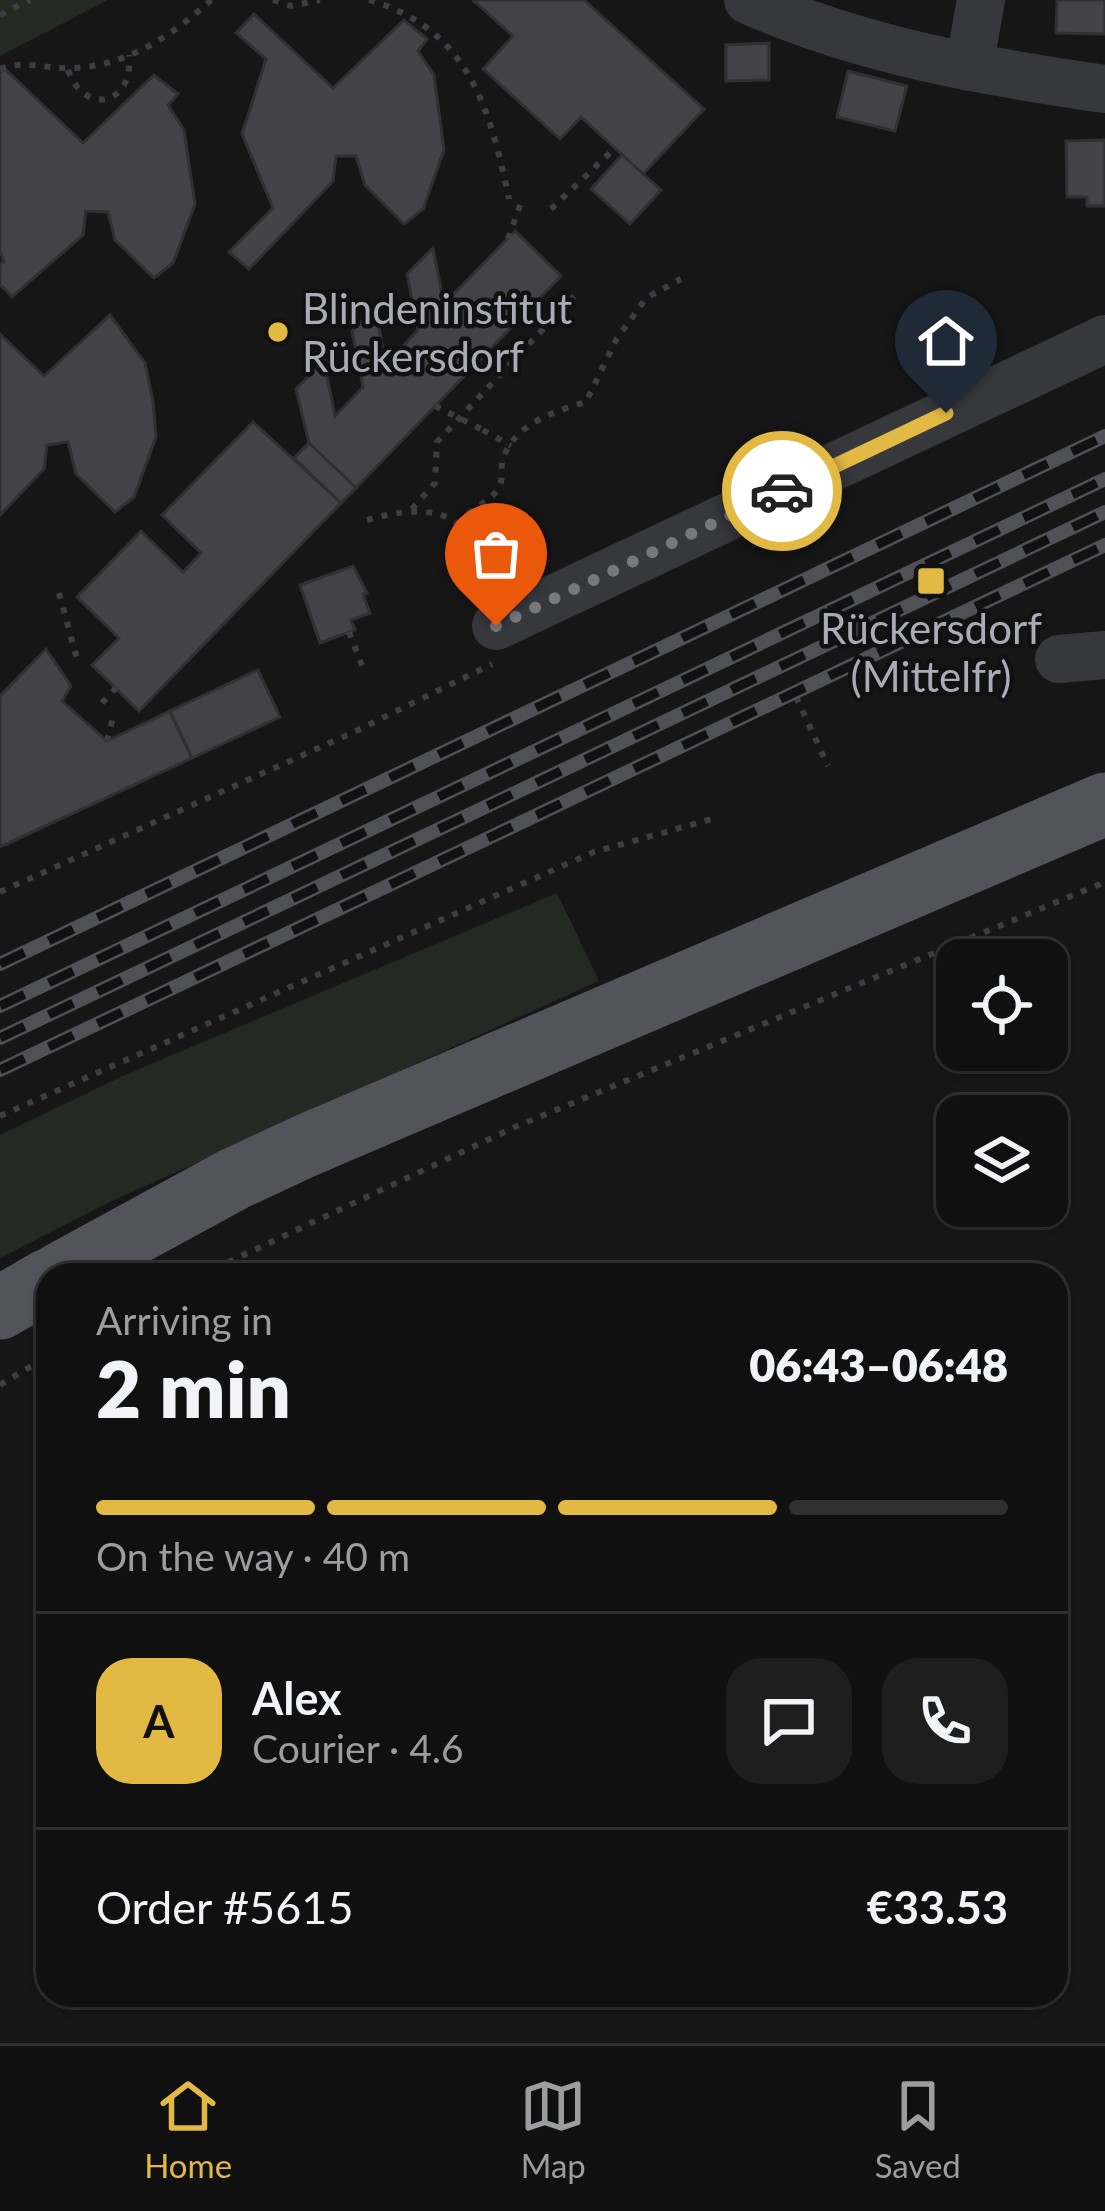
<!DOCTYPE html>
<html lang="en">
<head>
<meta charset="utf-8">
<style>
	:root { --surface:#101011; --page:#1e1e1f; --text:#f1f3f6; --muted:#9c9d9f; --line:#303031; --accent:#e2b943 }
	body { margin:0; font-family:Lato,sans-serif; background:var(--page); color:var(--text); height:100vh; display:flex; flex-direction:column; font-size:45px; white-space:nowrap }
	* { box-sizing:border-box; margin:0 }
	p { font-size:39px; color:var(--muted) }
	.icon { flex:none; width:66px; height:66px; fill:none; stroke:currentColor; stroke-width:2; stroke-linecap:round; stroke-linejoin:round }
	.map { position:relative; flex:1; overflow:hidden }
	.side { position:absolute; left:36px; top:1263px; width:1032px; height:744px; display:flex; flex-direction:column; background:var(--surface); border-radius:36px; box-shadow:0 3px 9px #0004,0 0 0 3px var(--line) }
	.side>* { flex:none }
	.buttons { position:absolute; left:936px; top:939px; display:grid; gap:24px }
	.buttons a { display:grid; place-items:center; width:132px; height:132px; border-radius:24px; background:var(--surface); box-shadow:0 3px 9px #0004,0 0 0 3px var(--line); font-size:60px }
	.pin { position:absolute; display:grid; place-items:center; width:102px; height:102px; color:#fff; margin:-123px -51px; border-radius:50% 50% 50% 0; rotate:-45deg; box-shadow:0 0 12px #0007 }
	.pin .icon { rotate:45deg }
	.courier { position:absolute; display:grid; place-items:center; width:120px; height:120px; margin:-60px; border:9px solid #e2b943; border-radius:50%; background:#fff; color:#222; box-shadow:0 3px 15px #0007 }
	.headline em { font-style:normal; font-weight:800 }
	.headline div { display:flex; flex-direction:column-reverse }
	.headline { display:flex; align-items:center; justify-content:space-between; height:204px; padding:0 60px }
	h1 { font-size:78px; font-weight:800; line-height:90px }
	.bar { display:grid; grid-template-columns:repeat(4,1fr); gap:18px 12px; align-content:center; height:144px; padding:0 60px }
	.bar i { height:15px; border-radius:9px; background:var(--line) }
	.bar .current { background:var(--accent) }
	.bar p { grid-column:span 4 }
	.line { display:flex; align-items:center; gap:30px; padding:0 60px; border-top:3px solid var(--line) }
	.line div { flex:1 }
	.round { display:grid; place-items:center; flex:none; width:126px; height:126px; border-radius:36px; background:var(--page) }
	.menu { display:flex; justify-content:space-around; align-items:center; height:168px; border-top:3px solid var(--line); background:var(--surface); font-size:33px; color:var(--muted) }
	.menu a { display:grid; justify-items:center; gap:6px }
	.menu .current { color:var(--accent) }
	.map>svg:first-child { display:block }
</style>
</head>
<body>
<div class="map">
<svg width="1105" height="2043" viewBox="0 0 1105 2043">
	<rect width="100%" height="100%" fill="#161617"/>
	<g fill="#222a23">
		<polygon points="0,0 108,0 0,56"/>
		<polygon points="557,893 599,981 112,1201 0,1258 0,1135 127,1074"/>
	</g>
	<g fill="#434347" stroke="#303033" stroke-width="3">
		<polygon points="473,0 584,0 704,109 643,174 581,117 560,139 483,69 513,36"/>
		<polygon points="1057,0 1105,0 1105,34 1056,33"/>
		<polygon points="254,14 333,88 404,20 427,39 418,51 434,75 444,150 423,209 404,224 365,185 356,156 336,156 333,181 249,269 229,252 273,208 242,134 266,59 236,33"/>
		<polygon points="769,43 769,80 726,81 726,45"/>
		<polygon points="4,68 83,143 154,75 178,94 168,105 184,130 195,204 173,263 154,278 115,240 108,212 86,211 83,235 12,297 0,284 0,265 4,261 0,251 0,73"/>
		<polygon points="848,71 907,86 895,131 837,117"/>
		<polygon points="1105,140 1105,206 1087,206 1087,197 1067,197 1066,141"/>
		<polygon points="622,155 661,190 630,224 591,189"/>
		<polygon points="515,231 561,276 356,488 309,443 296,389 324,361 335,416 363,387 352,331 375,308 386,364 418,330 407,274 433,248 444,304"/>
		<polygon points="110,315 145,363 153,401 156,437 134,497 115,512 76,474 68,442 47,445 44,469 0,515 0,334 44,376"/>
		<polygon points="253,422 341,503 139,711 92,665 119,638 77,597 141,531 183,572 201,553 162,515"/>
		<polygon points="309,443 356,488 341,503 294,458"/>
		<polygon points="353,566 367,593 363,594 370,613 351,620 355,630 320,643 300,585"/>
		<polygon points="46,649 71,686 62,701 107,741 170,711 192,758 0,847 0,696"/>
		<polygon points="258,670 280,717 192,758 170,711"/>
	</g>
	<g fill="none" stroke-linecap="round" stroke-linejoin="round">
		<g stroke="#3d3e43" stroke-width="6" stroke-dasharray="6 9" stroke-linecap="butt">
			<polyline points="273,0 291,6 320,0"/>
			<path d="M369,0c100,29 121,109 140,199"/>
			<polyline points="0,15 30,0"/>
			<path d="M0,69c24,-9 42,-1 66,-1 56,1 105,-31 145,-68"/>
			<path d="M68,70c17,47 66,35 61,-15"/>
			<polyline points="551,209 615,148"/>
			<polyline points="508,239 523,197"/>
			<polyline points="483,430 511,446"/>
			<polyline points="412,509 435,483 437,442 575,295"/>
			<path d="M367,520c37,-11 100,-20 105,35 2,18 -3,18 4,38"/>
			<path d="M458,525c11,-18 33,-22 41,-38 5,-9 1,-19 4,-28 11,-35 52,-48 83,-57l30,-62 30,-42 35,-19"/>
			<polyline points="59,593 77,659"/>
			<polyline points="349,632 364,671"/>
			<polyline points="796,697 828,766"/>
			<polyline points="102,703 116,688"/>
			<polyline points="107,741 113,717"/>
			<polyline points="0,892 356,731 492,664"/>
			<polyline points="0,1116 594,852 719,817"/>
			<polyline points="201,1275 515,1127 1105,882"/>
			<polyline points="0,1385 48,1356"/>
		</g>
		<g stroke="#37383c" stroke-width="48">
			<path d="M748,0c115,51 233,71 357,89"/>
			<polyline points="969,67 981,0"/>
			<polyline points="496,626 1105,339"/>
			<polyline points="1059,659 1105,655"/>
		</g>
		<g stroke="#53545b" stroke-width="63">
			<polyline points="58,1275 234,1179 305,1146 1105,804"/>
			<polyline points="0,1308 48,1280"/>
		</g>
		<g stroke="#505157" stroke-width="14">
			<g id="rail">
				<polyline points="0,964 1105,436"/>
				<polyline points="0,1006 1105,479"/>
				<polyline points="0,1038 1105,512"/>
				<polyline points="0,1070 1105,545"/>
			</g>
		</g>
		<use href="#rail" stroke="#111112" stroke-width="9" stroke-dasharray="27" stroke-linecap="butt"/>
		<polyline stroke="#3d3e43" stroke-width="6" stroke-dasharray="6 9" stroke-linecap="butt" points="435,406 483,430"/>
	</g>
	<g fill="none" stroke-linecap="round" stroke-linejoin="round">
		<polyline stroke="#76787e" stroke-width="12" stroke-dasharray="0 21.6" points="496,626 782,491"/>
		<polyline stroke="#e2b943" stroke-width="15" points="782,491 946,413"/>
	</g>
	<g fill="#e2b943" stroke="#111112" stroke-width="4.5">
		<circle cx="278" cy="332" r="12"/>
		<rect x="916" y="566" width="30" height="30" rx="6"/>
	</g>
	<g text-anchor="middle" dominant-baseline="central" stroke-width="9" stroke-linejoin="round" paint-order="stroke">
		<g font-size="42" fill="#a9acb6" stroke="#111112" text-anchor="start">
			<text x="302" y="308">Blindeninstitut<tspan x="302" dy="48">Rückersdorf</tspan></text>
			<text x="931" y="628" text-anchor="middle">Rückersdorf<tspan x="931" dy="48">(Mittelfr)</tspan></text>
		</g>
	</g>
</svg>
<div class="buttons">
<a><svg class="icon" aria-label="locate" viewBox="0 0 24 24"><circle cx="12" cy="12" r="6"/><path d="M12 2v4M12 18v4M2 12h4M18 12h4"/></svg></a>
<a><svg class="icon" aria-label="layers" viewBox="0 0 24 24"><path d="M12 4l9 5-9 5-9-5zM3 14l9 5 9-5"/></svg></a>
</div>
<div class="pin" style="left:496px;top:626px;background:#ea580c"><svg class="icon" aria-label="bag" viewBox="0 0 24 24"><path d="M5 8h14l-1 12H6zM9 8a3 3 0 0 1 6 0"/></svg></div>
<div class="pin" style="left:946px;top:413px;background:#1f2937"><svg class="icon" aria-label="home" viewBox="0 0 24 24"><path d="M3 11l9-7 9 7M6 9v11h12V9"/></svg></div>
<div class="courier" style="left:782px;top:491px"><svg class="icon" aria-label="car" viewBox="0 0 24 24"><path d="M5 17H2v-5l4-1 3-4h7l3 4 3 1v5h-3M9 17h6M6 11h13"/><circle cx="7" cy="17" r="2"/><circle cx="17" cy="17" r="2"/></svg></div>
<section class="side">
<div class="headline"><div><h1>2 min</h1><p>Arriving in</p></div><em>06:43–06:48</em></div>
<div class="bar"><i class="current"></i><i class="current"></i><i class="current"></i><i></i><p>On the way · 40 m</p></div>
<div class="line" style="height:216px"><b class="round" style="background:var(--accent);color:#111">A</b><div><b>Alex</b><p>Courier · 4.6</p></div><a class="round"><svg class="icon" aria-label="chat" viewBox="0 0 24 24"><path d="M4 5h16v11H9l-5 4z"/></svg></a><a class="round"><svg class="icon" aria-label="phone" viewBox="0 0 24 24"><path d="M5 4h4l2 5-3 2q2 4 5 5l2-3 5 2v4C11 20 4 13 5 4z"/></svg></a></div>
<div class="line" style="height:156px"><div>Order #5615</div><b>€33.53</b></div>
</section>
</div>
<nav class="menu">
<a class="current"><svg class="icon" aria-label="home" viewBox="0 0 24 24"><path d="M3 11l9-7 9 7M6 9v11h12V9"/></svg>Home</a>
<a><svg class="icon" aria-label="map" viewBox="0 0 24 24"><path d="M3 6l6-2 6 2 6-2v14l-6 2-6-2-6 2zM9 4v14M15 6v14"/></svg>Map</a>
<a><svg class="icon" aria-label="saved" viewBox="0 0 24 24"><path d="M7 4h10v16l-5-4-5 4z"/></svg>Saved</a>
</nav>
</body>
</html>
